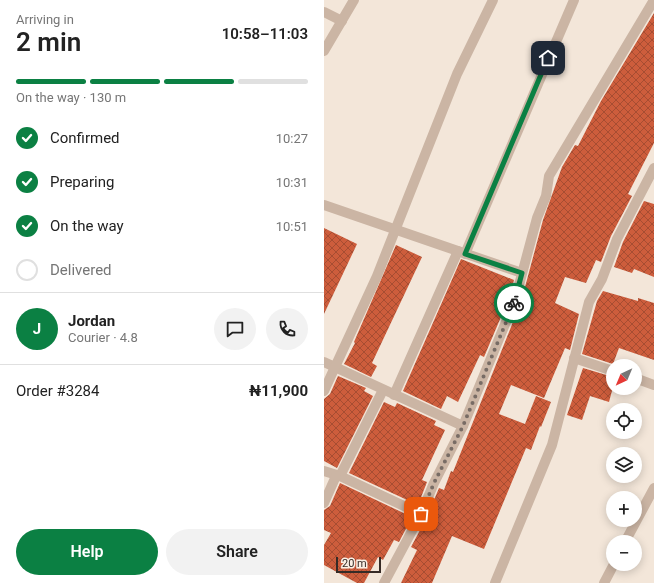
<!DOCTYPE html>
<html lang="en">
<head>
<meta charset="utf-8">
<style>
	:root { --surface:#fff; --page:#f2f2f2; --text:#222; --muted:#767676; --line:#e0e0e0; --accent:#0b8043 }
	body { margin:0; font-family:Roboto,sans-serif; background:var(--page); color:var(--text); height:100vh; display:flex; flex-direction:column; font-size:15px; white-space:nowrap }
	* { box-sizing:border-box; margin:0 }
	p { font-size:13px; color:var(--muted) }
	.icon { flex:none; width:22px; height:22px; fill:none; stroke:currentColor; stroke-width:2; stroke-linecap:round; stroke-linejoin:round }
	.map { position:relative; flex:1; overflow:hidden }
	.drawer { display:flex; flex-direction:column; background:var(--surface); width:324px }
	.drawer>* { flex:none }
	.needle { width:26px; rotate:224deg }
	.buttons { position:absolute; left:282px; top:359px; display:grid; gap:8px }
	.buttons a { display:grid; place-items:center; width:36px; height:36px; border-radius:50%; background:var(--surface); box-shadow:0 2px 10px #0003; font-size:20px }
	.scale { position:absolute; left:12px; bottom:10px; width:45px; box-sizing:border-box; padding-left:4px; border:2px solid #362b26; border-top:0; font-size:11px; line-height:14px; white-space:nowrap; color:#362b26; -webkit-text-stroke:3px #faf0e5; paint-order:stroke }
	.pin { position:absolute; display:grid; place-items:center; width:34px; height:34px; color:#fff; margin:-17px; border-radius:8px; box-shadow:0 2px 6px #0006 }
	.courier { position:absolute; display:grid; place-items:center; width:40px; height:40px; margin:-20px; border:3px solid #0b8043; border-radius:50%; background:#fff; color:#222; box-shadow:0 1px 5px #0007 }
	.head em { font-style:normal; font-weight:600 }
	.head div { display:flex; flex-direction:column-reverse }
	.head { display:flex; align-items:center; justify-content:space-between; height:68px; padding:0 16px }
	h1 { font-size:26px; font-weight:600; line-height:30px }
	.bar { display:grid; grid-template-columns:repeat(4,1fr); gap:6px 4px; align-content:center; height:48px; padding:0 16px }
	.bar i { height:5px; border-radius:3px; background:var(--line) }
	.bar .on { background:var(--accent) }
	.bar p { grid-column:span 4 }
	.line { display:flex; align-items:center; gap:10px; padding:0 16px; border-top:1px solid var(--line) }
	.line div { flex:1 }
	.round { display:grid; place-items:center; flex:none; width:42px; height:42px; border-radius:21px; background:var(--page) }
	ol { padding:0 16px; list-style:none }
	li { display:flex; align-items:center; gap:12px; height:44px }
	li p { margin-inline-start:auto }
	li .icon { padding:4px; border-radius:50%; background:var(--accent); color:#fff; stroke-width:4 }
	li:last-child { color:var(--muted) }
	li i { width:22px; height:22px; border:2px solid var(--line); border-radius:50% }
	.action { display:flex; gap:8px; margin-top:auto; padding:8px 16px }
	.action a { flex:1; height:46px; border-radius:24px; background:var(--accent); color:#fff; font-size:16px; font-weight:600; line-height:46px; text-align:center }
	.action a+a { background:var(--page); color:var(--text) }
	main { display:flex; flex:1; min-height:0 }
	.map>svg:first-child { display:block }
</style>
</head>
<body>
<main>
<section class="drawer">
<div class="head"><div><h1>2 min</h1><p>Arriving in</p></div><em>10:58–11:03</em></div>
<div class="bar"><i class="on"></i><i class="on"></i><i class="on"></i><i></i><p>On the way · 130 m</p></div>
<ol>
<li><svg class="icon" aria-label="check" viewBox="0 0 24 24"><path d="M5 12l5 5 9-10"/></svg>Confirmed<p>10:27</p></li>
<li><svg class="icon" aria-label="check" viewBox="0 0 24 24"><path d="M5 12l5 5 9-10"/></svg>Preparing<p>10:31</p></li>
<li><svg class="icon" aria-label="check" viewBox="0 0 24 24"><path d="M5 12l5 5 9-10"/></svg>On the way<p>10:51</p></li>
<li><i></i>Delivered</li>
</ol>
<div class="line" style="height:72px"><b class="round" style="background:var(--accent);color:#fff">J</b><div><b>Jordan</b><p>Courier · 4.8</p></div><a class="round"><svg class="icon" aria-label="chat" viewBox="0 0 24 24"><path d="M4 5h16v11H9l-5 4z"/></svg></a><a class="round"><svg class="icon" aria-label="phone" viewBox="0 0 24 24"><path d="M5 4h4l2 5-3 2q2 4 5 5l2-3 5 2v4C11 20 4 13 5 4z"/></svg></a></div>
<div class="line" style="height:52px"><div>Order #3284</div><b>₦11,900</b></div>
<div class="action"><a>Help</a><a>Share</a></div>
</section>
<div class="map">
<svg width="330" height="583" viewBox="0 0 330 583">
	<defs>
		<pattern id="building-cross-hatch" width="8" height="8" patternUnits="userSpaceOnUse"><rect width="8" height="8" fill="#cd5d3c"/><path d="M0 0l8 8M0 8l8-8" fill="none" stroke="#a74d32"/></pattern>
	</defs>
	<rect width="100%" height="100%" fill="#f3e6d9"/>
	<g fill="url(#building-cross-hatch)">
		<polygon points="330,13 330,143 304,194 308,196 287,236 277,262 272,260 262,283 241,277 231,303 255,314 246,350 241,348 220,398 187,385 175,414 201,424 212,396 227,402 217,427 216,426 207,450 202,448 160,549 128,536 108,583 77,583 93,550 87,547 103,517 115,488 120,490 127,471 129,472 197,302 219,220 238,167 251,145 254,146 277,101"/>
		<polygon points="320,201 330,204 330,277 310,269 308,273 290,267 299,242"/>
		<polygon points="0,228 33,244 0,314"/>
		<polygon points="72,245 98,257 48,363 53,366 47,377 20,364 31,343 30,342"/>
		<polygon points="137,259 190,280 185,298 160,357 156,355 134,402 123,396 117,409 79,391"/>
		<polygon points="279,291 314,301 314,298 330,303 330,360 295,348 289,364 258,354 273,301"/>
		<polygon points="259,368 289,377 289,387 285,402 266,396 258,420 243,415"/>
		<polygon points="14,376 42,388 40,391 49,396 13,468 0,461 0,399 6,394"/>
		<polygon points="60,402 71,407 73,403 112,421 110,425 121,430 98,480 103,482 94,505 25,473"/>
		<polygon points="16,483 88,517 75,542 70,540 59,560 54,557 40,583 33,583 0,565 0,545 7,533 0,530 0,510 6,506"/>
	</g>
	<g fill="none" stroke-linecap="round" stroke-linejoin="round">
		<g stroke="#cbb5a4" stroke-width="10">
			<polyline points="0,12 18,21"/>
			<polyline points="0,51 30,0"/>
			<polyline points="0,205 198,273"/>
			<polyline points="141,254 250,0"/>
			<polyline points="250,358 289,371"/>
			<polyline points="0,362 139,426"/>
			<polyline points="311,378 330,385"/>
			<polyline points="0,391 53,276 133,74 169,0"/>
			<polyline points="70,395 134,251"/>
			<polyline points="0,471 16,476 97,514"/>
			<polyline points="16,476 59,390"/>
			<polyline points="0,503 12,476"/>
			<polyline points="301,542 330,488"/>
			<polyline points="60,583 97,514 110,483 139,426 191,300 213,218 222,196 225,176 330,0"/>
			<polyline points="171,583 228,445 265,302 278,279 293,239 330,168"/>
			<polyline points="280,583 290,564"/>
		</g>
	</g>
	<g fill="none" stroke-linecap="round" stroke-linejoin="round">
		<polyline stroke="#786c65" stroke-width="4" stroke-dasharray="0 7.2" points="97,514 110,483 139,426 190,303"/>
		<polyline stroke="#0b8043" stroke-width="5" points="190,303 198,273 141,254 224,58"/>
	</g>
</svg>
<div class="buttons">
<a><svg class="needle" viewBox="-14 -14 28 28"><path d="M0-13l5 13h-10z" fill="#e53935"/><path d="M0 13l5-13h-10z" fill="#767676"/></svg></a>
<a><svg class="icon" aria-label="locate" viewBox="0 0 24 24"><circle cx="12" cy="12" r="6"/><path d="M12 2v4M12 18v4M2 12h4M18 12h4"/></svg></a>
<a><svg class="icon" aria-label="layers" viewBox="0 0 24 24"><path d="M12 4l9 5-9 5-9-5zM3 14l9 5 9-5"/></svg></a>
<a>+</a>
<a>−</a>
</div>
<div class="scale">20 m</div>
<div class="pin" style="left:97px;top:514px;background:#ea580c"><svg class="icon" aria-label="bag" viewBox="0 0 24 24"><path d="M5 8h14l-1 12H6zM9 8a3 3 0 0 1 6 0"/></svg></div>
<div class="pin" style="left:224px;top:58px;background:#1f2937"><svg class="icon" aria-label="home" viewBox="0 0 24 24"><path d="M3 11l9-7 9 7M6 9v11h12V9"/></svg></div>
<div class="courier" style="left:190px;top:303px"><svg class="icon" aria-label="bike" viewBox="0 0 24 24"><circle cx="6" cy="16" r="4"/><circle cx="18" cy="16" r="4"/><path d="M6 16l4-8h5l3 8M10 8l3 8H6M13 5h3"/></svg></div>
</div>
</main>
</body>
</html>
